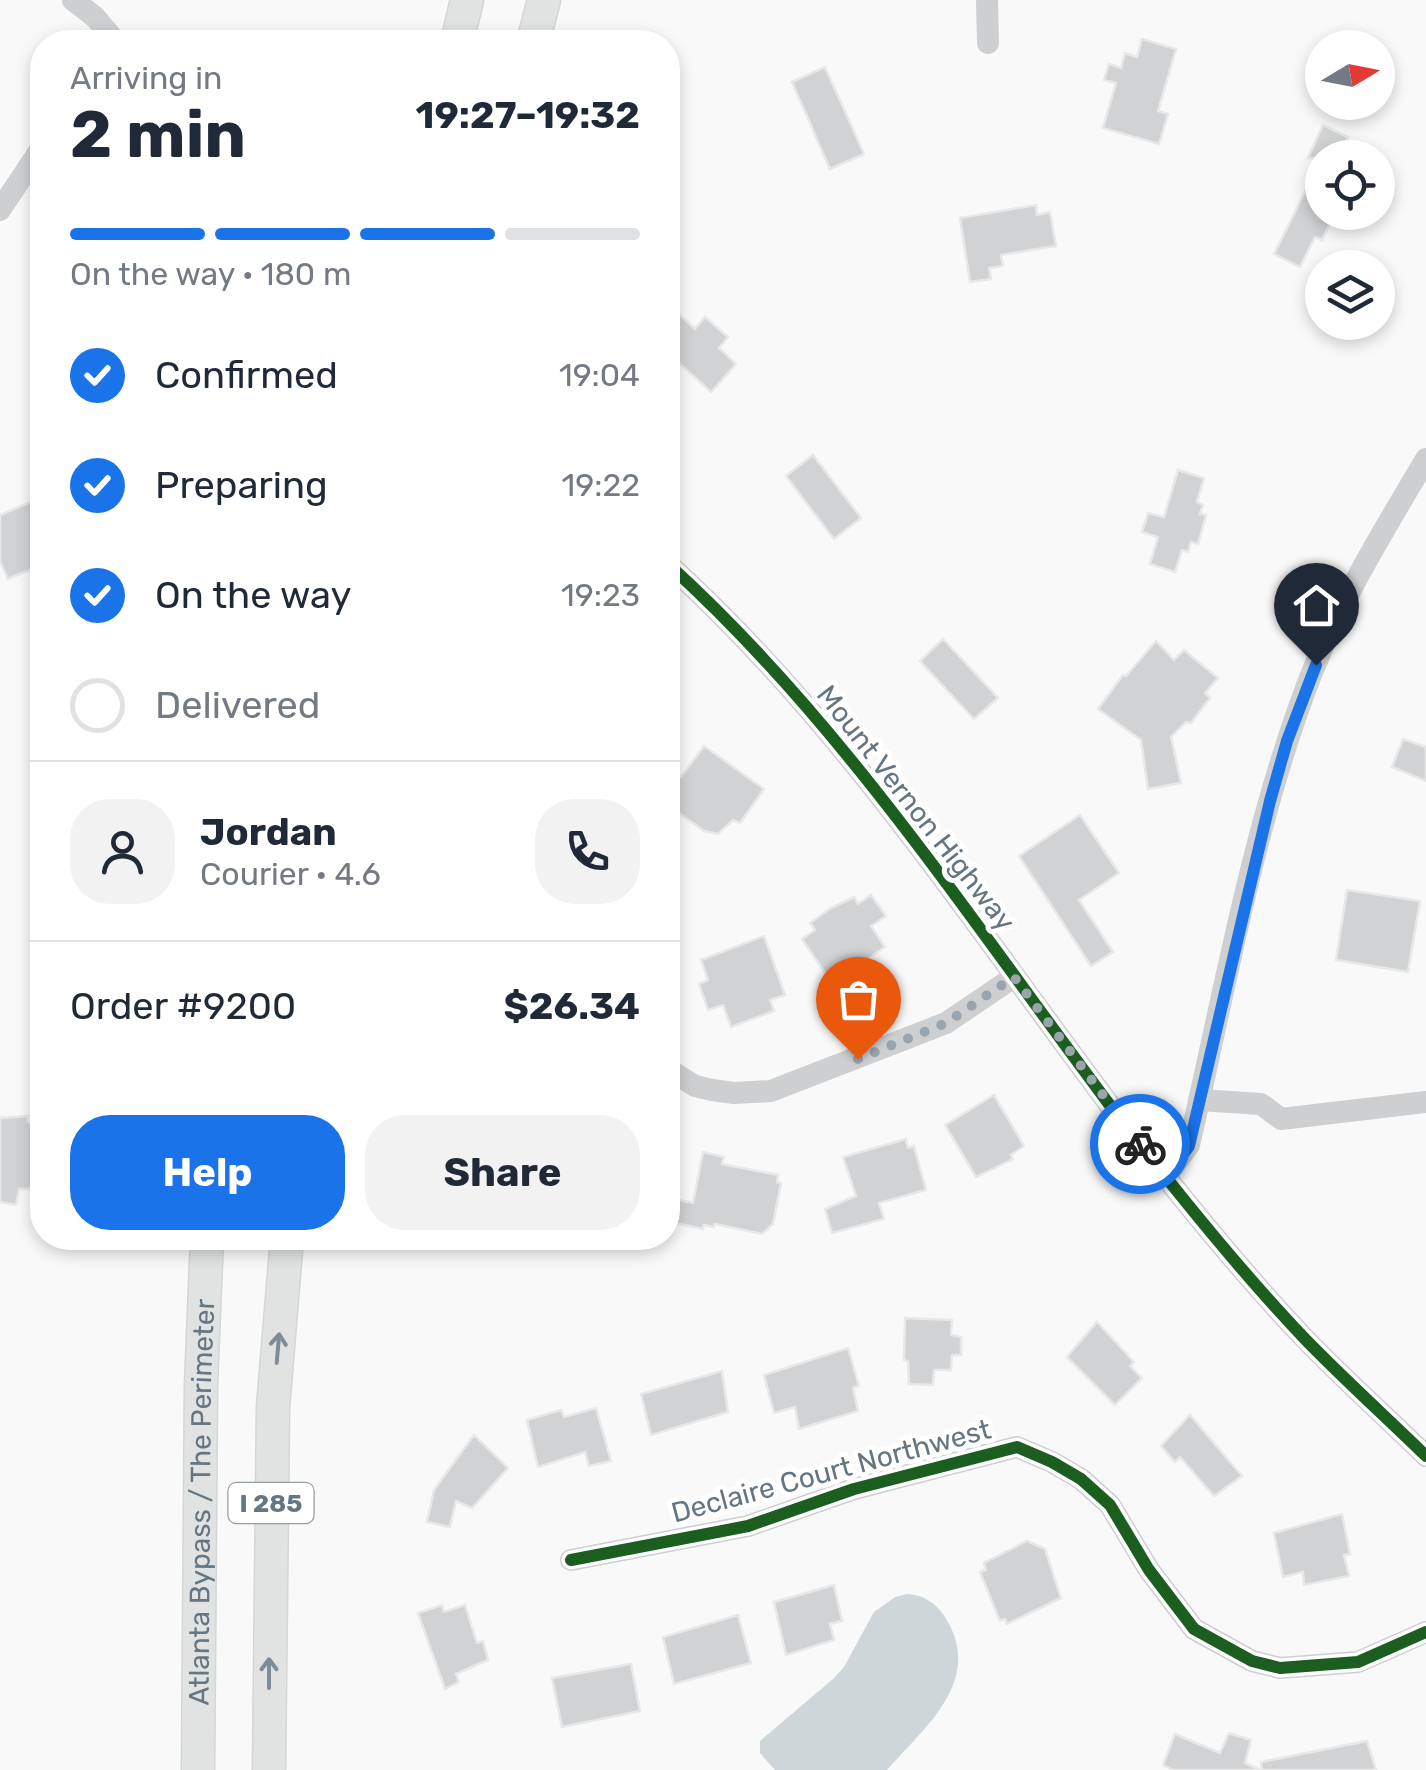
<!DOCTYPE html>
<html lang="en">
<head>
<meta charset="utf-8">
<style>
	:root { --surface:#fff; --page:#f2f2f3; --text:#1f2937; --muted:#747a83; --line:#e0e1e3; --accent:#1a73e8 }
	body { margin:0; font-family:Rubik,sans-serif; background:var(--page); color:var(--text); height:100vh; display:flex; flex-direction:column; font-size:38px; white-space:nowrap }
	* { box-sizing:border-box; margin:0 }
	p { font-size:32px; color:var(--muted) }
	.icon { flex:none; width:55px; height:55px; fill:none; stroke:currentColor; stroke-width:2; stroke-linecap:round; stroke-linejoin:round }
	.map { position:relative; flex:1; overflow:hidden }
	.sheet { position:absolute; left:30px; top:30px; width:650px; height:1220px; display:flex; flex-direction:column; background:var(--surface); border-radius:40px; box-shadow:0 5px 15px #0003 }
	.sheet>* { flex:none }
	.needle { width:65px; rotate:80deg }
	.buttons { position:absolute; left:1305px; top:30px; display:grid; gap:20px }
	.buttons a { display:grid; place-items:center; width:90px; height:90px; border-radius:50%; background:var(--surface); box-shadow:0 5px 15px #0003; font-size:50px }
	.pin { position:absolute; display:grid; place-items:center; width:85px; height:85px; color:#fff; margin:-102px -42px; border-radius:50% 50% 50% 0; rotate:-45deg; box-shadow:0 0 10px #0007 }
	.pin .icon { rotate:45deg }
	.courier { position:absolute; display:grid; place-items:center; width:100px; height:100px; margin:-50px; border:8px solid #1a73e8; border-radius:50%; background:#fff; color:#222; box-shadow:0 2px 12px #0007 }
	.overview em { font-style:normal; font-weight:700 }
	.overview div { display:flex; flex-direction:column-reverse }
	.overview { display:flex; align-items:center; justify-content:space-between; height:170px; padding:0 40px }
	h1 { font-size:65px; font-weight:700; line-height:75px }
	.bar { display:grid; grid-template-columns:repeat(4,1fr); gap:15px 10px; align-content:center; height:120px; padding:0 40px }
	.bar i { height:12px; border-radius:8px; background:var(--line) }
	.bar .on { background:var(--accent) }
	.bar p { grid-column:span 4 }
	.line { display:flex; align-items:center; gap:25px; padding:0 40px; border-top:2px solid var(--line) }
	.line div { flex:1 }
	.round { display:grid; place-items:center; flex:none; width:105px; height:105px; border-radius:40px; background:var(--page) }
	ol { padding:0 40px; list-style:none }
	li { display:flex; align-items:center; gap:30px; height:110px }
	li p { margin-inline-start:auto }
	li .icon { padding:10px; border-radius:50%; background:var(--accent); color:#fff; stroke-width:4 }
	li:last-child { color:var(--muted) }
	li i { width:55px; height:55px; border:5px solid var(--line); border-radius:50% }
	.action { display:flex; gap:20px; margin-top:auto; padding:20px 40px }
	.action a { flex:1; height:115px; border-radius:40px; background:var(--accent); color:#fff; font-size:40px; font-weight:700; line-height:115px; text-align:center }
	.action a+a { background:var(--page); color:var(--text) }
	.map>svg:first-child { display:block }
</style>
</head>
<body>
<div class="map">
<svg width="1426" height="1770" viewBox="0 0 1426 1770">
	<rect width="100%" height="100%" fill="#f9f9f9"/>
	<path fill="#ced6d9" d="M907,1594c17,1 29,9 38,23 40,63 -20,110 -58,153h-112l-15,-17v-12l73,-62 11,-12 30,-55 21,-15z"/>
	<g fill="#d0d2d3" stroke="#e8e8e8" stroke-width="2.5">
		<polygon points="1142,39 1176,49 1158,111 1168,114 1159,144 1103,128 1116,83 1104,80 1109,64 1121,68 1125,53 1137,57"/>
		<polygon points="825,67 864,154 830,169 792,82"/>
		<polygon points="1323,125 1348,137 1338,158 1322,158 1322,212 1335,212 1322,240 1315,237 1300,267 1274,254 1322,158 1308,158"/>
		<polygon points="1036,205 1037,215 1050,212 1056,246 1001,255 1003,266 989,268 991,279 970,282 960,218"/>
		<polygon points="668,304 695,329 705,317 728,337 719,348 736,364 711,392 668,353"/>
		<polygon points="813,455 861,518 834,539 786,476"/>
		<polygon points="1178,470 1204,478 1197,502 1203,505 1200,514 1206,515 1198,544 1191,542 1188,552 1182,550 1175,572 1150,564 1158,537 1142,532 1148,513 1164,517"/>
		<polygon points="42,497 42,553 31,558 34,568 8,579 0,561 0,515"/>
		<polygon points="943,639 998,698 974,719 920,661"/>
		<polygon points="1156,641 1174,660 1184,650 1218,678 1205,693 1210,698 1191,723 1186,722 1171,737 1181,783 1148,789 1141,740 1098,709 1123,675 1126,676"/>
		<polygon points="1403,739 1426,747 1426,781 1392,767"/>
		<polygon points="704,746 764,789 740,823 733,820 718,834 704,831 668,805 668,795 672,789 670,786 678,775 681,777"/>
		<polygon points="1080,815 1119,873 1079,900 1113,952 1091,966 1019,856"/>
		<polygon points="1347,890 1420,901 1408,972 1336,960"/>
		<polygon points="871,895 886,916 871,926 885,947 832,983 802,939 815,930 810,923 831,908 854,897 858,904"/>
		<polygon points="764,936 785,995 770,1000 774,1011 731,1027 723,1005 708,1010 699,984 708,980 701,960"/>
		<polygon points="994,1095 1024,1146 1011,1155 1013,1159 976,1177 945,1125"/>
		<polygon points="28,1116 27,1122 39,1125 32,1158 42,1160 42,1188 19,1189 16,1205 0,1202 0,1118"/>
		<polygon points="906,1139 908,1148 914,1146 926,1190 879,1203 884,1219 832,1233 825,1209 856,1196 843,1157"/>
		<polygon points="703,1152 724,1157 722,1164 778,1175 777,1182 781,1183 773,1224 762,1234 715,1224 714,1227 704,1225 703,1229 675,1223 679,1200 693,1203"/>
		<polygon points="905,1318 952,1320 951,1335 961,1337 961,1355 952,1355 951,1370 934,1370 933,1385 909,1384 908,1361 904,1360"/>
		<polygon points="1097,1322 1134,1362 1130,1366 1142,1378 1115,1405 1067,1357"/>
		<polygon points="848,1348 859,1386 853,1388 858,1411 799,1429 795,1407 774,1413 764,1375"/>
		<polygon points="722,1371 728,1412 651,1435 641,1394"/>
		<polygon points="596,1408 611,1461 589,1466 585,1452 538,1467 527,1420 561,1410 564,1417"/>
		<polygon points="1190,1415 1242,1476 1214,1496 1180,1457 1175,1462 1161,1446"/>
		<polygon points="474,1435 508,1468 472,1508 456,1501 450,1527 427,1522 434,1490"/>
		<polygon points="1342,1514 1350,1554 1344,1555 1349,1576 1304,1585 1303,1572 1283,1577 1274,1533"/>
		<polygon points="1027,1541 1045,1549 1061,1598 1007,1624 1005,1619 1000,1621 980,1572 986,1570 984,1563"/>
		<polygon points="834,1585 842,1621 830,1624 834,1640 786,1655 774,1602"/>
		<polygon points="442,1605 444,1612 465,1605 477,1643 483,1641 488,1660 456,1674 459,1682 445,1689 418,1613"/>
		<polygon points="738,1615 751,1663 674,1684 663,1637"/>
		<polygon points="631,1664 640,1711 562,1727 552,1678"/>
		<polygon points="1229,1733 1251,1740 1245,1763 1260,1770 1173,1770 1163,1765 1175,1734 1220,1753"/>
		<polygon points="1367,1741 1376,1770 1262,1770 1261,1762"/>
	</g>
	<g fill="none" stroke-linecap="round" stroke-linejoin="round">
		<g stroke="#d5d6d6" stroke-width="35">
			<g id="highway">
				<polyline points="457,42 467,0"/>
				<polyline points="533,42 544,0"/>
				<path id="s1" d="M198,1770l3,-386 6,-146"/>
				<polyline points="269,1770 273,1407 287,1238"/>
			</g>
		</g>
		<g stroke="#cecfd0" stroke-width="22">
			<polyline points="73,0 95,17 116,42"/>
			<polyline points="987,0 988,43"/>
			<polyline points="0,210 42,147"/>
			<path d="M668,564c177,160 309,366 453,556 58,75 119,151 185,220 39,40 80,77 120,116"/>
			<polyline points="668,1069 695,1086 712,1090 734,1093 771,1091 946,1023 1014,977"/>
			<polyline points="1199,1100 1261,1104 1281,1119 1426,1102"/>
			<path d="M1166,1176l23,-31c35,-150 63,-313 117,-457 30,-80 76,-155 120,-229"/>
			<polyline points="571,1560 748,1526 854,1489 1017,1447 1052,1462 1081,1479 1110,1505 1149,1570 1194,1629 1252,1661 1280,1668 1358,1662 1426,1632"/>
		</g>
		<use href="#highway" stroke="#e1e2e2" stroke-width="32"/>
		<g stroke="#fff" stroke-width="19">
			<g id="cycleway">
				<path d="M668,564c177,160 309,366 453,556 58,75 119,151 185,220 39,40 80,77 120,116"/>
				<polyline points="571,1560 748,1526 854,1489 1017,1447 1052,1462 1081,1479 1110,1505 1149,1570 1194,1629 1252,1661 1280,1668 1358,1662 1426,1632"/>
			</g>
		</g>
		<use href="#cycleway" stroke="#1b5e20" stroke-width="12"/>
	</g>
	<defs><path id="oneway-shaft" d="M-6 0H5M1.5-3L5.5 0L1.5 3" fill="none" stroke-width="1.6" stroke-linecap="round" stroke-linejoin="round" transform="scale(2.5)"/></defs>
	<g stroke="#7e8c96">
		<use href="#oneway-shaft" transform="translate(278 1348) rotate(-85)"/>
		<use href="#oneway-shaft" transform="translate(269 1673) rotate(-90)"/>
	</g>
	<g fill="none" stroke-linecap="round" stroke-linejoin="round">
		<polyline stroke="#99a4ac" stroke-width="10" stroke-dasharray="0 18" points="858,1059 946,1023 1014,977 1140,1144"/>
		<polyline stroke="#1a73e8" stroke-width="12" points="1140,1144 1166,1176 1189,1146 1270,801 1287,741 1316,665"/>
	</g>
	<g text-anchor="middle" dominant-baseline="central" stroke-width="10" stroke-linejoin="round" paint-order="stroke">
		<rect fill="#fff" stroke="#939fa8" stroke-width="2.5" x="228.5" y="1483" width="85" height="40" rx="8"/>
		<g font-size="25" font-weight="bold" fill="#657683">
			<text x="271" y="1503">I 285</text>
		</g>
		<g font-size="28" fill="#657683" stroke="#fff">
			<text transform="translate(916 808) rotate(52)">Mount Vernon Highway</text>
			<text transform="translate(831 1471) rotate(-15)">Declaire Court Northwest</text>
			<text stroke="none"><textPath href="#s1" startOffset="268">Atlanta Bypass / The Perimeter</textPath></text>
		</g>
	</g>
</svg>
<div class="buttons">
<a><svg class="needle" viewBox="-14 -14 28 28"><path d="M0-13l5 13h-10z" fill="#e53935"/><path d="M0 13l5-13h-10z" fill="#747a83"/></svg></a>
<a><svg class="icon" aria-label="locate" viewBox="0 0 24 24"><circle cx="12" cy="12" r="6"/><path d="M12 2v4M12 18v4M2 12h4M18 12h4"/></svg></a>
<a><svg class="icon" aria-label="layers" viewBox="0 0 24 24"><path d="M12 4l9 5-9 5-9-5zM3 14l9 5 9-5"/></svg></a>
</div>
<div class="pin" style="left:858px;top:1059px;background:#ea580c"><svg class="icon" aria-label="bag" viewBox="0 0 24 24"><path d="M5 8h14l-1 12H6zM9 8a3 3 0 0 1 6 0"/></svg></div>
<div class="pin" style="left:1316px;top:665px;background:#1f2937"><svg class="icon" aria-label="home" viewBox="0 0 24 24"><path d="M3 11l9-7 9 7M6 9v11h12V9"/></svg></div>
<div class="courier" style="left:1140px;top:1144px"><svg class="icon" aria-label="bike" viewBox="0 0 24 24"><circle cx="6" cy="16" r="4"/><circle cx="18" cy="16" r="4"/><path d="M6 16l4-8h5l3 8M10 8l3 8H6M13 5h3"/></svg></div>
<section class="sheet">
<div class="overview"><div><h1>2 min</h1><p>Arriving in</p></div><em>19:27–19:32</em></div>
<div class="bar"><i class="on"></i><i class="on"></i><i class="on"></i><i></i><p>On the way · 180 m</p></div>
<ol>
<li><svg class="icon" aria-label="check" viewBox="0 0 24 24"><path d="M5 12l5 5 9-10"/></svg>Confirmed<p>19:04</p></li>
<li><svg class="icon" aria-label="check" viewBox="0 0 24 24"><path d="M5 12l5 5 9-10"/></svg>Preparing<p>19:22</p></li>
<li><svg class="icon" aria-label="check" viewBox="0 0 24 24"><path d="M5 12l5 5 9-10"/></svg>On the way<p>19:23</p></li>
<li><i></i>Delivered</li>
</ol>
<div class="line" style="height:180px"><a class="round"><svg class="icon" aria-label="person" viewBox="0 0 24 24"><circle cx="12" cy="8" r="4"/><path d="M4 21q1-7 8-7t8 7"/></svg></a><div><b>Jordan</b><p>Courier · 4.6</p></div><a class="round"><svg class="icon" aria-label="phone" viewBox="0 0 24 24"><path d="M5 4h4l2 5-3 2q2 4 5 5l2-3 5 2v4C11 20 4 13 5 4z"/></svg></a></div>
<div class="line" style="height:130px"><div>Order #9200</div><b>$26.34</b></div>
<div class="action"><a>Help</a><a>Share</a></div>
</section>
</div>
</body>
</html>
